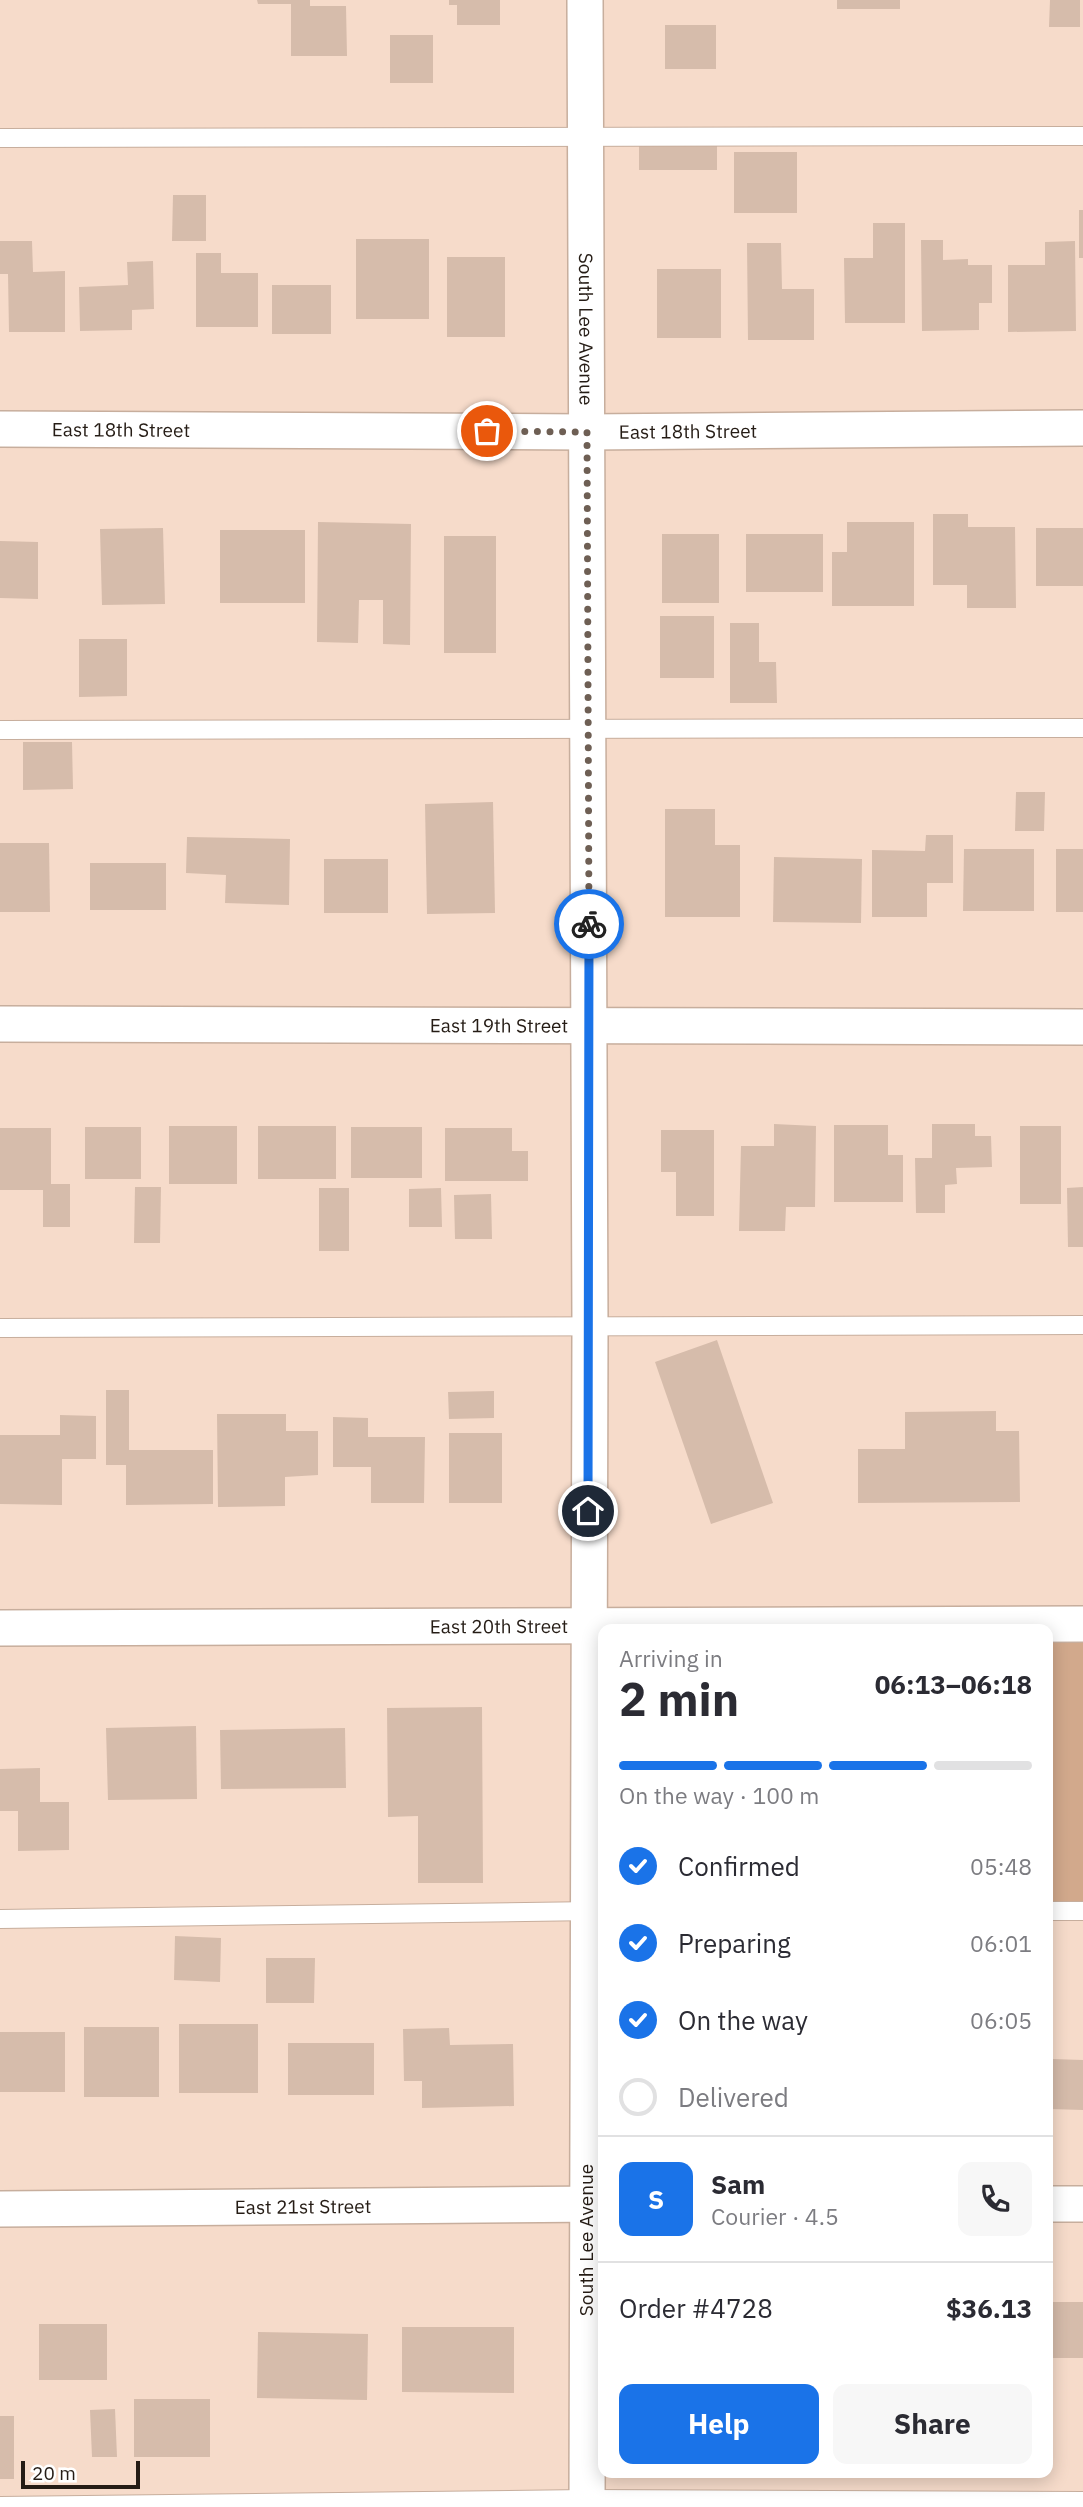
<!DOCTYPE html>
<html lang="en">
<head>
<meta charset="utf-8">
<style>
	:root { --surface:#fff; --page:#f7f7f7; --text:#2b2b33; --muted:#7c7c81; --line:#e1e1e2; --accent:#1a73e8 }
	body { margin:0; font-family:"IBM Plex Sans",sans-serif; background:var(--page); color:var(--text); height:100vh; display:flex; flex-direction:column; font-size:26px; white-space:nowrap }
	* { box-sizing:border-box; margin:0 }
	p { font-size:23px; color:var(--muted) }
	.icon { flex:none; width:38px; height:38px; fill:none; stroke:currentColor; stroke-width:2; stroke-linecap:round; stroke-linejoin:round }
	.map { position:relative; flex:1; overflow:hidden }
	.panel { position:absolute; left:598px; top:1624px; width:455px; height:854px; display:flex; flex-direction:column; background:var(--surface); border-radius:14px; box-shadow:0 4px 18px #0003 }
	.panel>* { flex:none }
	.scale { position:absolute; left:21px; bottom:18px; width:119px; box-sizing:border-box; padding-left:7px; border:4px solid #251c15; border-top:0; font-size:19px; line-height:24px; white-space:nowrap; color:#251c15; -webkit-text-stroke:5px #fff; paint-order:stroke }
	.pin { position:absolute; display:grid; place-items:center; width:60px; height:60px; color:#fff; margin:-30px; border:4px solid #fff; border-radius:50%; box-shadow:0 2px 7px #0007 }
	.courier { position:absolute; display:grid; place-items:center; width:70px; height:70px; margin:-35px; border:5px solid #1a73e8; border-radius:50%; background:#fff; color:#222; box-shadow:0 2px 9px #0007 }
	.summary em { font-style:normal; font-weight:700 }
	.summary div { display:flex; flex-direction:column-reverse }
	.summary { display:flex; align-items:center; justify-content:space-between; height:119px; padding:0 21px }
	h1 { font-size:46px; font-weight:700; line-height:52px }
	.bar { display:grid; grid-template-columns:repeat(4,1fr); gap:10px 7px; align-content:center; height:84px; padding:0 21px }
	.bar i { height:9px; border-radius:5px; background:var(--line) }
	.bar .selected { background:var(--accent) }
	.bar p { grid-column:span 4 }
	.line { display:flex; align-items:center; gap:18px; padding:0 21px; border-top:2px solid var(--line) }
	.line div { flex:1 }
	.round { display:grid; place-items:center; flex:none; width:74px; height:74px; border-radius:14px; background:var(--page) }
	ol { padding:0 21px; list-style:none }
	li { display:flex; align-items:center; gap:21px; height:77px }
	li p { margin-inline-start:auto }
	li .icon { padding:7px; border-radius:50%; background:var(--accent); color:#fff; stroke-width:4 }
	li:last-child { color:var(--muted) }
	li i { width:38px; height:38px; border:4px solid var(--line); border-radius:50% }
	.cta { display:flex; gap:14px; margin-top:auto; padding:14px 21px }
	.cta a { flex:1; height:80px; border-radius:14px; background:var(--accent); color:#fff; font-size:28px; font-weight:700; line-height:80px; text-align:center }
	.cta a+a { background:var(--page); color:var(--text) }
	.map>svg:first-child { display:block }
</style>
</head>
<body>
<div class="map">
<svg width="1083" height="2507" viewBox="0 0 1083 2507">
	<rect width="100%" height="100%" fill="#f6dbca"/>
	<polygon fill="#d2a98c" points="1083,1624 1083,1911 1048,1911 1048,1629 587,1628"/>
	<g fill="#d6bcab">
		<polygon points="257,0 310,0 310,6 346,6 347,56 291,56 291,4 258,4"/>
		<polygon points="449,0 500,0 500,25 457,25 457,5 449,5"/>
		<rect x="837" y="0" width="63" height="9"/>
		<polygon points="1050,0 1080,0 1080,27 1049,27"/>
		<rect x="665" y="25" width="51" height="44"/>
		<rect x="390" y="35" width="43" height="48"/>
		<rect x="639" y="146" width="78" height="24"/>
		<rect x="734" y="152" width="63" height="61"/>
		<polygon points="173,195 206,195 206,241 172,241"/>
		<rect x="1079" y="210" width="4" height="48"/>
		<polygon points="873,223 905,223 905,323 845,323 844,258 873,258"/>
		<rect x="356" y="239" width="73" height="80"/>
		<polygon points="921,240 943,240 943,260 968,259 968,265 992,265 992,303 979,303 979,330 922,331"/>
		<polygon points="0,241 32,241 33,272 65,271 65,332 9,332 8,274 0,274"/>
		<polygon points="1075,241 1076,331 1008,332 1008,265 1045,265 1045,242"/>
		<polygon points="747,243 781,243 782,289 814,289 814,340 748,340"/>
		<polygon points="196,253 221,253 221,273 258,273 258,327 196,327"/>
		<rect x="447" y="257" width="58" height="80"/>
		<polygon points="153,261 154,309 132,310 132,330 80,331 79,287 128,285 127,262"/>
		<rect x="657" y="269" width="64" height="69"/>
		<rect x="272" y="285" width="59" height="49"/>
		<polygon points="933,514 968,514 968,527 1015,527 1016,608 967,608 967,585 933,585"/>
		<polygon points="318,522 411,524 410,645 383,644 383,600 359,600 358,643 317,642"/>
		<polygon points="847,522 914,522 914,606 832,606 832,552 847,552"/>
		<polygon points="163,528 165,604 102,605 100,529"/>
		<rect x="1036" y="528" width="47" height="58"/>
		<rect x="220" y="530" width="85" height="73"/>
		<rect x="662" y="534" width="57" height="69"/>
		<rect x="746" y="534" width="77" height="58"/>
		<rect x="444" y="536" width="52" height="117"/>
		<polygon points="0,541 38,542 38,599 0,598"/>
		<rect x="660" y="616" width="54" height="62"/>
		<polygon points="730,623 759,623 759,662 776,662 777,703 730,703"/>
		<polygon points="79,639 127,639 127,696 79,697"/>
		<polygon points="23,742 72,742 73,789 23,790"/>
		<polygon points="1016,792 1045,792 1044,831 1015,831"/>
		<polygon points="493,802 495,913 427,914 425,804"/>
		<polygon points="665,809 715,809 715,845 740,845 740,917 665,917"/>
		<polygon points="926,835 953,835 953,883 927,883 927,917 872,917 872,850 925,851"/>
		<polygon points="187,837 290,839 289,905 225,903 226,875 186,873"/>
		<polygon points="0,843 49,843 50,912 0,912"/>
		<polygon points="964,849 1034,849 1034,911 963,911"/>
		<rect x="1056" y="849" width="27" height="63"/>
		<polygon points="774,857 862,859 861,923 773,922"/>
		<rect x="324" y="859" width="64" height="54"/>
		<rect x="90" y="863" width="76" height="47"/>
		<polygon points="774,1124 816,1126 815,1207 786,1207 785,1231 739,1231 741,1146 774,1146"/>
		<polygon points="932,1124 975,1124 975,1136 991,1136 992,1167 956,1168 957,1184 945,1185 945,1213 916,1213 915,1158 932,1158"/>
		<polygon points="834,1125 888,1125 888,1155 903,1155 903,1202 834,1202"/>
		<rect x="169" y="1126" width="68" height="58"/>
		<rect x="258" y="1126" width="78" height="53"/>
		<rect x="1020" y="1126" width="41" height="78"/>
		<rect x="85" y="1127" width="56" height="52"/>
		<rect x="351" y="1127" width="71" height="51"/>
		<polygon points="0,1128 51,1128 51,1184 70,1184 70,1227 43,1227 43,1190 0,1190"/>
		<polygon points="445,1128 512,1128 512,1151 528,1151 528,1181 445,1181"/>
		<polygon points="661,1130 714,1130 714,1216 676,1216 676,1172 661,1172"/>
		<polygon points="135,1187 161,1187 160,1243 134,1243"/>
		<polygon points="1083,1187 1083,1247 1068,1247 1067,1188"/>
		<rect x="319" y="1188" width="30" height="63"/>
		<polygon points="441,1188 442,1227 409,1227 409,1189"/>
		<polygon points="491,1194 492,1239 455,1239 454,1195"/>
		<polygon points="717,1340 773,1503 711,1524 655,1362"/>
		<polygon points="106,1390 129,1390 129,1450 213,1450 213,1504 126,1505 126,1465 106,1465"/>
		<polygon points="494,1391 494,1418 449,1419 448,1392"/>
		<polygon points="996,1411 996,1431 1019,1431 1020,1502 858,1503 858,1449 905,1449 905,1412"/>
		<polygon points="217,1414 286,1414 286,1431 318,1431 318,1475 285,1477 285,1506 218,1507"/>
		<polygon points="60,1415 96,1416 96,1459 62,1459 62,1505 0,1504 0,1435 60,1435"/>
		<polygon points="333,1417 368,1418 368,1437 425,1437 424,1503 371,1503 371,1467 333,1467"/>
		<rect x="449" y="1433" width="53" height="70"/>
		<polygon points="482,1707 483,1883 418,1883 418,1816 388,1817 387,1708"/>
		<polygon points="196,1726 197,1799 108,1800 106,1728"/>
		<polygon points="345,1728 346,1788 221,1789 220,1730"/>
		<polygon points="40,1768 40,1802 69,1802 69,1850 18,1851 18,1811 0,1811 0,1769"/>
		<polygon points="175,1936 221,1938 220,1982 174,1980"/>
		<polygon points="266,1958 315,1958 314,2003 266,2003"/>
		<rect x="179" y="2024" width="79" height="69"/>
		<rect x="84" y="2027" width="75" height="70"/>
		<polygon points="449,2028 450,2045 513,2044 514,2106 422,2108 422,2081 404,2081 403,2029"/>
		<rect x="0" y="2032" width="65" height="60"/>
		<rect x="288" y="2043" width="86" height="52"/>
		<polygon points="1052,2059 1083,2060 1083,2110 1050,2109"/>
		<rect x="1052" y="2302" width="31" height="56"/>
		<rect x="39" y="2324" width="68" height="56"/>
		<polygon points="402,2327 514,2327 514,2393 402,2392"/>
		<polygon points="258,2332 368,2334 367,2400 257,2398"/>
		<rect x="134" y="2399" width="76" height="58"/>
		<polygon points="115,2409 117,2457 92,2457 90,2410"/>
		<rect x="0" y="2416" width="14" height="63"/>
	</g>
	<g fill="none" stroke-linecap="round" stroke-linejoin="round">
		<g stroke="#c7ae9d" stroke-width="20">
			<g id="service">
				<polyline points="0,138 1083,136"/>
				<polyline points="0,730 1083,728"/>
				<polyline points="0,1328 1083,1325"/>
				<polyline points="1048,1911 1083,1911"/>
				<polyline points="0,1919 595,1911"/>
				<polyline points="0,2506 587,2499 1083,2501"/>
			</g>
		</g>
		<g stroke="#c7ae9d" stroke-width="38">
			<g id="minor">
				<path id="s1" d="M585,0l5,1328 -3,1179"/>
				<path id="s2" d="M0,429l587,3 496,-4"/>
				<path id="s3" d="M0,1024l1083,3"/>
				<path id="s4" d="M0,1628l1083,-4"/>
				<polyline points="1048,2204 1083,2204"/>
				<path id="s5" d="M0,2209l604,-5"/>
			</g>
		</g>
		<use href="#service" stroke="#fff" stroke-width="18"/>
		<use href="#minor" stroke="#fff" stroke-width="35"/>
	</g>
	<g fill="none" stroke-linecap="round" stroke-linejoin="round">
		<polyline stroke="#6e5f54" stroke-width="7" stroke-dasharray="0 12.6" points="487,431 587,432 589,924"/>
		<polyline stroke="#1a73e8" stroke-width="9" points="588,1511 589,924"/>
	</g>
	<g text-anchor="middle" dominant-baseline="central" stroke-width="7" stroke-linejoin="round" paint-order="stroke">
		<g font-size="19" fill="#251c15" stroke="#fff">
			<text stroke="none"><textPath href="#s1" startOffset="329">South Lee Avenue</textPath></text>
			<text stroke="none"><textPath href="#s2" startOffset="121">East 18th Street</textPath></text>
			<text stroke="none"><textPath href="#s2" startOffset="688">East 18th Street</textPath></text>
			<text stroke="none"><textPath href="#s3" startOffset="499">East 19th Street</textPath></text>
			<text stroke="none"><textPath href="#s4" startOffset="499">East 20th Street</textPath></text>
			<text stroke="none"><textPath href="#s5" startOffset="303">East 21st Street</textPath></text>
			<text transform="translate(586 2240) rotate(-90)">South Lee Avenue</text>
		</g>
	</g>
</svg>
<div class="scale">20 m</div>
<div class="pin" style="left:487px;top:431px;background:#ea580c"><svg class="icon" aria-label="bag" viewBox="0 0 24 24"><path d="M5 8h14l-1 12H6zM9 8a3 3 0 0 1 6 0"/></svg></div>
<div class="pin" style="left:588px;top:1511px;background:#1f2937"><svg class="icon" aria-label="home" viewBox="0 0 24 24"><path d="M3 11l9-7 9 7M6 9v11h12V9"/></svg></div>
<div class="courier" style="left:589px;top:924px"><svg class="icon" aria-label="bike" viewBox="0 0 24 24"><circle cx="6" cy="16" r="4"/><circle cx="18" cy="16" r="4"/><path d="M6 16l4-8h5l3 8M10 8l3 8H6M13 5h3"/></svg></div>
<section class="panel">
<div class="summary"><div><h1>2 min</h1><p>Arriving in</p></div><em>06:13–06:18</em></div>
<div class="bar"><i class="selected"></i><i class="selected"></i><i class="selected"></i><i></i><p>On the way · 100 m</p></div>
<ol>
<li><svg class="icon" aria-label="check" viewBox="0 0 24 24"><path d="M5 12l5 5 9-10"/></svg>Confirmed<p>05:48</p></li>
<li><svg class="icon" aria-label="check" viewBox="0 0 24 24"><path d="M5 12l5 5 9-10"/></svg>Preparing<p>06:01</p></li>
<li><svg class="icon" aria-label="check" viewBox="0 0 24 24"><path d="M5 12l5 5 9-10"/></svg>On the way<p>06:05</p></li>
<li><i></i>Delivered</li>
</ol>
<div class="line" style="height:126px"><b class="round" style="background:var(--accent);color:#fff">S</b><div><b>Sam</b><p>Courier · 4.5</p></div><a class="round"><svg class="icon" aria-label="phone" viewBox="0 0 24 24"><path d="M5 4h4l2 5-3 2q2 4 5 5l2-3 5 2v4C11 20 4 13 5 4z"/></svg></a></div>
<div class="line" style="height:91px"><div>Order #4728</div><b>$36.13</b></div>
<div class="cta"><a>Help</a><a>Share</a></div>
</section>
</div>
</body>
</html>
